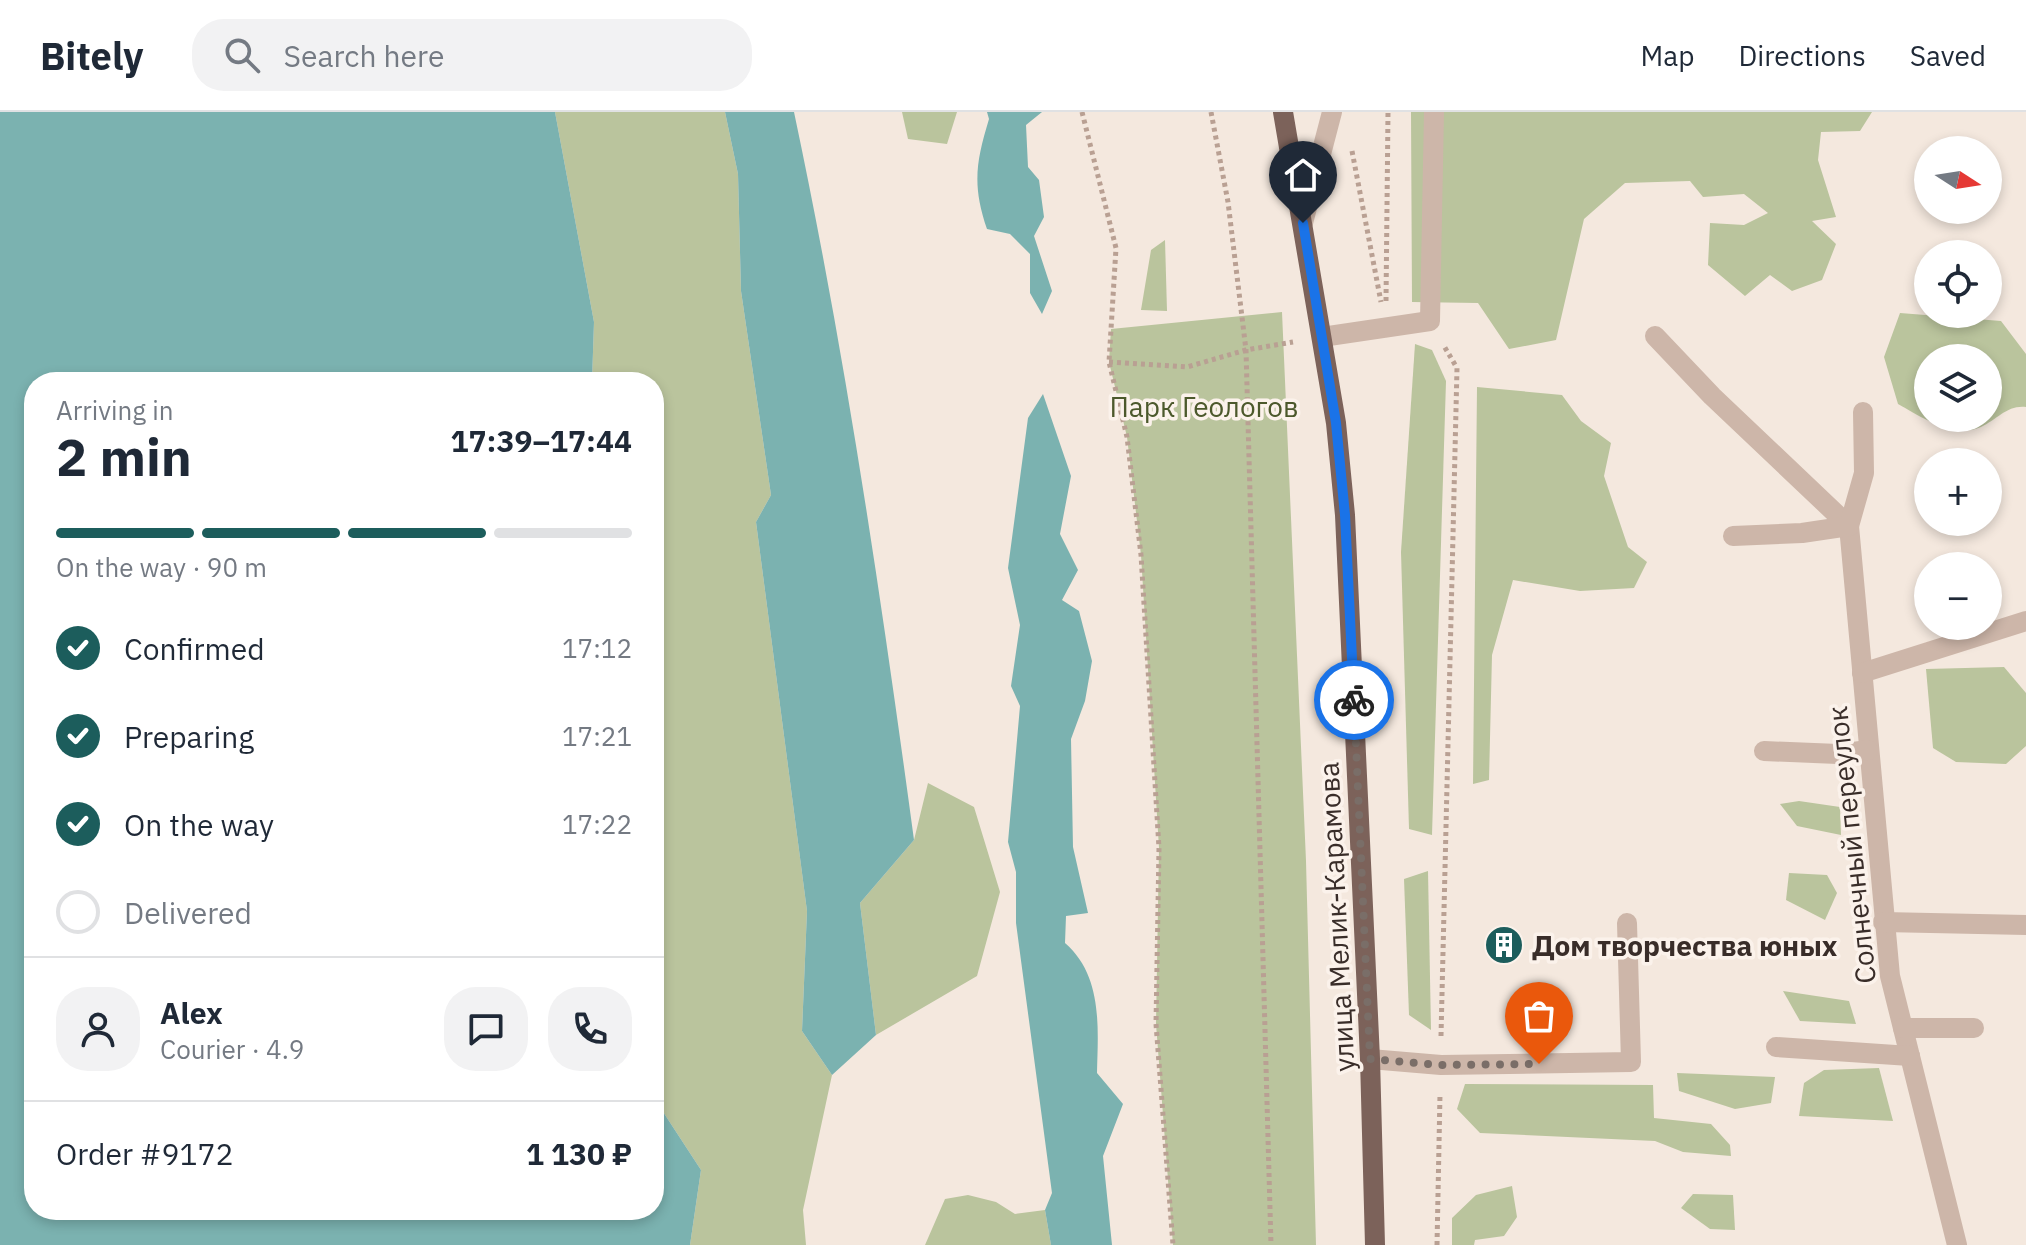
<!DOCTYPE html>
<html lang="en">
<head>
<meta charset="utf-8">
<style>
	:root { --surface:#fff; --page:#f2f2f3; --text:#1f2937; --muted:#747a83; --line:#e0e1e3; --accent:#1c5d5c }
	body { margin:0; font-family:"IBM Plex Sans",sans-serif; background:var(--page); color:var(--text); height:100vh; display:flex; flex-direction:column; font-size:30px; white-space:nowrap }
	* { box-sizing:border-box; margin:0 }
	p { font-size:26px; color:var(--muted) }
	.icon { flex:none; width:44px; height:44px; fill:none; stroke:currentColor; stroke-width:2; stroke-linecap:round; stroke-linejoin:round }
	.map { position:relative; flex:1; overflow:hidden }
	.details { position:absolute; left:24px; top:260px; width:640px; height:848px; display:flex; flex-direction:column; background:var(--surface); border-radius:32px; box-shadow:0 4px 12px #0003 }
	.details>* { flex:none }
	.needle { width:52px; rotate:102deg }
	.controls { position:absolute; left:1914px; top:24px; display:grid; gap:16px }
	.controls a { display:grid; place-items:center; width:88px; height:88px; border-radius:50%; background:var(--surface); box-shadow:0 4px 12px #0003; font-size:40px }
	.pin { position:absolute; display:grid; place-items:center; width:68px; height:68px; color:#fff; margin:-82px -34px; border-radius:50% 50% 50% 0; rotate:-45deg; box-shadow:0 0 8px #0007 }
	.pin .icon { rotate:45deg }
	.courier { position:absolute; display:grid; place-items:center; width:80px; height:80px; margin:-40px; border:6px solid #1a73e8; border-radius:50%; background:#fff; color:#222; box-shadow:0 2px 10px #0007 }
	.overview em { font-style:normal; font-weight:700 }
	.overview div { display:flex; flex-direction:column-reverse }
	.overview { display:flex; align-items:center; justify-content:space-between; height:136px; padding:0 32px }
	h1 { font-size:52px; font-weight:700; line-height:60px }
	.bar { display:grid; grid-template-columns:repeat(4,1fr); gap:12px 8px; align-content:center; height:96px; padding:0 32px }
	.bar i { height:10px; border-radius:6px; background:var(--line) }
	.bar .active { background:var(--accent) }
	.bar p { grid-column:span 4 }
	.line { display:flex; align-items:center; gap:20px; padding:0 32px; border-top:2px solid var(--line) }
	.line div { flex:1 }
	.round { display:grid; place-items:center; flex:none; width:84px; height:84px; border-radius:32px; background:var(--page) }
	ol { padding:0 32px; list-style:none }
	li { display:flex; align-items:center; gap:24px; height:88px }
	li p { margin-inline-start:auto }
	li .icon { padding:8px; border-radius:50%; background:var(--accent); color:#fff; stroke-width:4 }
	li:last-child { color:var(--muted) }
	li i { width:44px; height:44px; border:4px solid var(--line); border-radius:50% }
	header { display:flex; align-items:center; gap:48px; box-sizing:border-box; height:112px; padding:0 40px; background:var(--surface); border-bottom:2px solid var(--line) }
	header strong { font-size:38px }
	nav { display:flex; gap:44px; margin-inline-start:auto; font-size:28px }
	.search { width:560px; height:72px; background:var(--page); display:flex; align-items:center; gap:20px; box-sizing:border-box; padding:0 28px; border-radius:32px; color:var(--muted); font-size:30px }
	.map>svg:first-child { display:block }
</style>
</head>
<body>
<header>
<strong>Bitely</strong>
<div class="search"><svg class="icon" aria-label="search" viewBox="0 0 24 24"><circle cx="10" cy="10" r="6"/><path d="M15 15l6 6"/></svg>Search here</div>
<nav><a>Map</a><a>Directions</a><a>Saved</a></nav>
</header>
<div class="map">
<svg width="2026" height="1133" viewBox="0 0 2026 1133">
	<rect width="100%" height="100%" fill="#f4e8de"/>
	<g fill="#bac49d" fill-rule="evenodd">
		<polygon points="555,0 725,0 738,62 741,179 771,383 756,410 807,799 802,919 832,963 803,1098 806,1133 690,1133 701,1058 654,986 654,270 592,270 594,210"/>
		<polygon points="902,0 957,0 947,32 908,27"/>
		<polygon points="1411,0 1872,0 1860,19 1821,20 1818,48 1836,105 1812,109 1836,132 1822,168 1792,179 1770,163 1745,184 1708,153 1710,111 1744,113 1768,101 1744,82 1703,85 1690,69 1625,71 1584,107 1556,228 1509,237 1478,191 1412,190"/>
		<polygon points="1165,128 1167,199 1141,198 1151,138"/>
		<polygon points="1282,200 1306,749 1316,1133 1173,1133 1156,912 1159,736 1141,443 1127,325 1109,250 1111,217"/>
		<path d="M1900,201l101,8 25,33v53c-19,-2 -28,12 -45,20 -27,12 -60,-10 -83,-23l-14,-47zM1928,246h60v60h-60z"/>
		<polygon points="1415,232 1432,238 1446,269 1432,723 1409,717 1401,440"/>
		<polygon points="1477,275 1562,283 1581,309 1611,331 1604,364 1628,435 1647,450 1634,476 1580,479 1513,468 1492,543 1489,668 1473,672"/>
		<polygon points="2004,555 2026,581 2026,634 2006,652 1956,650 1933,636 1926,557"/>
		<polygon points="928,671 974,695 1000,780 977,864 876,923 860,791 914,728"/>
		<polygon points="1799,689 1840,695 1841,723 1797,714 1780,692"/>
		<polygon points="1428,759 1431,918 1409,903 1404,767"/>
		<polygon points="1789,761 1827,763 1837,781 1825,808 1786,788"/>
		<polygon points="1783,879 1849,889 1856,912 1800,909"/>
		<polygon points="1879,956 1893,1009 1799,1004 1804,971 1824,958"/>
		<polygon points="1677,961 1775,965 1771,991 1735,997 1679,979"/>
		<polygon points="1465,972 1653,973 1654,1006 1711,1012 1730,1033 1731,1044 1683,1040 1655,1029 1480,1021 1457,997"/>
		<polygon points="1512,1074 1517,1105 1504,1124 1475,1128 1474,1133 1452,1133 1452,1106 1476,1083"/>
		<polygon points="1693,1082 1733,1083 1735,1118 1710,1117 1681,1096"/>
		<polygon points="968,1083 996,1090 1015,1102 1045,1098 1051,1133 925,1133 945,1087"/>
	</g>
	<g fill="#7bb2b0">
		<polygon points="0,0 555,0 594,210 592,270 34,270 34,1098 654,1098 654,986 701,1058 690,1133 0,1133"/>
		<path d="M725,0h69c51,240 87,484 120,728l-54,63 16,132 -44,40 -30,-44 5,-120 -51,-389 15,-27 -30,-204 -3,-117z"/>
		<path d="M987,0h55l-16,13 2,42 11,13 5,37 -10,19 18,55 -10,23 -12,-21v-39l-20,-20 -23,-5c-15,-44 -11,-67 2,-110z"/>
		<path d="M1043,282l28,82 -11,58 18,36 -16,30 17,11 13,50 -7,40 -14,38 2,108 15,66 -22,3 -1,27c38,33 33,85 32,130l26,31 -20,52 9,89h-61l-6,-35 7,-17 -36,-270v-51l-8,-30 12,-136 -9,-20 9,-61 -12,-57 20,-150z"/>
	</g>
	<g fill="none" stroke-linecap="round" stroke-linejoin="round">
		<g stroke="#b9a093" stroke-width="5" stroke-dasharray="4 4" stroke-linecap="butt">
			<polyline points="1082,0 1116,136 1109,250 1127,325 1141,443 1159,736 1156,912 1173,1133"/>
			<polyline points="1211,0 1228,90 1246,238 1271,1133"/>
			<polyline points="1352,39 1381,190"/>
			<polyline points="1386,189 1388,0"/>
			<polyline points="1109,250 1187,255 1246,238 1293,230"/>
			<polyline points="1441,924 1457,256 1444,234"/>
			<polyline points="1437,1133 1440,982"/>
		</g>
		<g stroke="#cdb6a9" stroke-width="20">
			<polyline points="1303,111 1332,0"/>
			<polyline points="1655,224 1712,284 1849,414 1890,864 1957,1133"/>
			<polyline points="1322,225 1430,209 1434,0"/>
			<polyline points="1733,424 1802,421 1849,414 1864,361 1863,300"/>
			<polyline points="1862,561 2026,509"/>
			<polyline points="1764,639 1838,642 1868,638"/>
			<polyline points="1883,810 2026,813"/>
			<polyline points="1903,916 1974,916"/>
			<polyline points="1776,935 1910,944"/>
			<polyline points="1370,947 1441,953 1631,950 1627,811"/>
		</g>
		<polyline stroke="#7c625a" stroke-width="20" points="1283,0 1336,311 1345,403 1370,947 1375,1133"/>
	</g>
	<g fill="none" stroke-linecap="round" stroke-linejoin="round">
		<polyline stroke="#7a6e68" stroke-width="8" stroke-dasharray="0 14.4" points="1354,588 1370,947 1441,953 1539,952"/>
		<polyline stroke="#1a73e8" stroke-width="10" points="1303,111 1336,311 1345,403 1354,588"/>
	</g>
	<defs>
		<g id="building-disc" transform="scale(2)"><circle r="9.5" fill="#1c5d5c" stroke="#fbf2eb"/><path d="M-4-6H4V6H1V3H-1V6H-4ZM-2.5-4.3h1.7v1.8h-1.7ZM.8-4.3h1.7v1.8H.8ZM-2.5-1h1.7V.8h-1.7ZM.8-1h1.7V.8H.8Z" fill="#fff"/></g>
	</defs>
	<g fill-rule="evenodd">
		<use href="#building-disc" x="1504" y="833"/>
	</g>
	<g text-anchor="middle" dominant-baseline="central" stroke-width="7" stroke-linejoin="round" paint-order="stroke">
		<g font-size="28" fill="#4c592c" stroke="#fbf2eb">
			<text x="1204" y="294">Парк Геологов</text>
		</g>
		<g font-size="28" fill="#392d29" stroke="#fbf2eb">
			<text transform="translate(1851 733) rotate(-96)">Солнечный переулок</text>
			<text transform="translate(1336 805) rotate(-93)">улица Мелик-Карамова</text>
		</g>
		<g font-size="28" font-weight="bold" fill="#392d29" stroke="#fbf2eb" text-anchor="start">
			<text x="1532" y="833">Дом творчества юных</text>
		</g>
	</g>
</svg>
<div class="controls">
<a><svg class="needle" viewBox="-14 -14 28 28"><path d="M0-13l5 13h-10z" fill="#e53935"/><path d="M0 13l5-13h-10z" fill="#747a83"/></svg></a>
<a><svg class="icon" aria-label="locate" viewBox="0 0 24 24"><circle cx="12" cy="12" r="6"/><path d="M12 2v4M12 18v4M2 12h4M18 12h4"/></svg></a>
<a><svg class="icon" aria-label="layers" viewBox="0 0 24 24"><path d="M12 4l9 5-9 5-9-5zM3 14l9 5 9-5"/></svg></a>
<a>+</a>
<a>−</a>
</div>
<div class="pin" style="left:1539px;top:952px;background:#ea580c"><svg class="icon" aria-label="bag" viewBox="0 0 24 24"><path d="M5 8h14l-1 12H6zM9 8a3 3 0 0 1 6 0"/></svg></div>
<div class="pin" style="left:1303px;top:111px;background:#1f2937"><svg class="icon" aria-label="home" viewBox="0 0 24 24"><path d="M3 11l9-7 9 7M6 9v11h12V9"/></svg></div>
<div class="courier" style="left:1354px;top:588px"><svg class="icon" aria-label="bike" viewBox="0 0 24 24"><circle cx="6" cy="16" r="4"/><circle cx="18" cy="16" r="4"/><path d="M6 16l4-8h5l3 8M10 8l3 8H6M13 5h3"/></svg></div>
<section class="details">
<div class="overview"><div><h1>2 min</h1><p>Arriving in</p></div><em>17:39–17:44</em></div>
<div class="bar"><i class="active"></i><i class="active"></i><i class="active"></i><i></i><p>On the way · 90 m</p></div>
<ol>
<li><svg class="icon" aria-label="check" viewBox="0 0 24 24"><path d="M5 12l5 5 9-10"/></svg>Confirmed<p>17:12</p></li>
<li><svg class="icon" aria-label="check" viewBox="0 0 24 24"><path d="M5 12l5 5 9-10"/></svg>Preparing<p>17:21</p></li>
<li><svg class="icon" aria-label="check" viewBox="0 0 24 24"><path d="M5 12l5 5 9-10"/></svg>On the way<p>17:22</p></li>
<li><i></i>Delivered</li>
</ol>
<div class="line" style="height:144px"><a class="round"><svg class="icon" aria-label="person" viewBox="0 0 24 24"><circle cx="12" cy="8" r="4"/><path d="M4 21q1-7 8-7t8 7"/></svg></a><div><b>Alex</b><p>Courier · 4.9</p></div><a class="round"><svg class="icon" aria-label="chat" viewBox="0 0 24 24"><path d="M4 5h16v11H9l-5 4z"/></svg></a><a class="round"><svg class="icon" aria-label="phone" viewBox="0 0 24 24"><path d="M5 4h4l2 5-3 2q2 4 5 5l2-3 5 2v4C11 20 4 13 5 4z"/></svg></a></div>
<div class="line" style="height:104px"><div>Order #9172</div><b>1 130 ₽</b></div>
</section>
</div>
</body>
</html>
